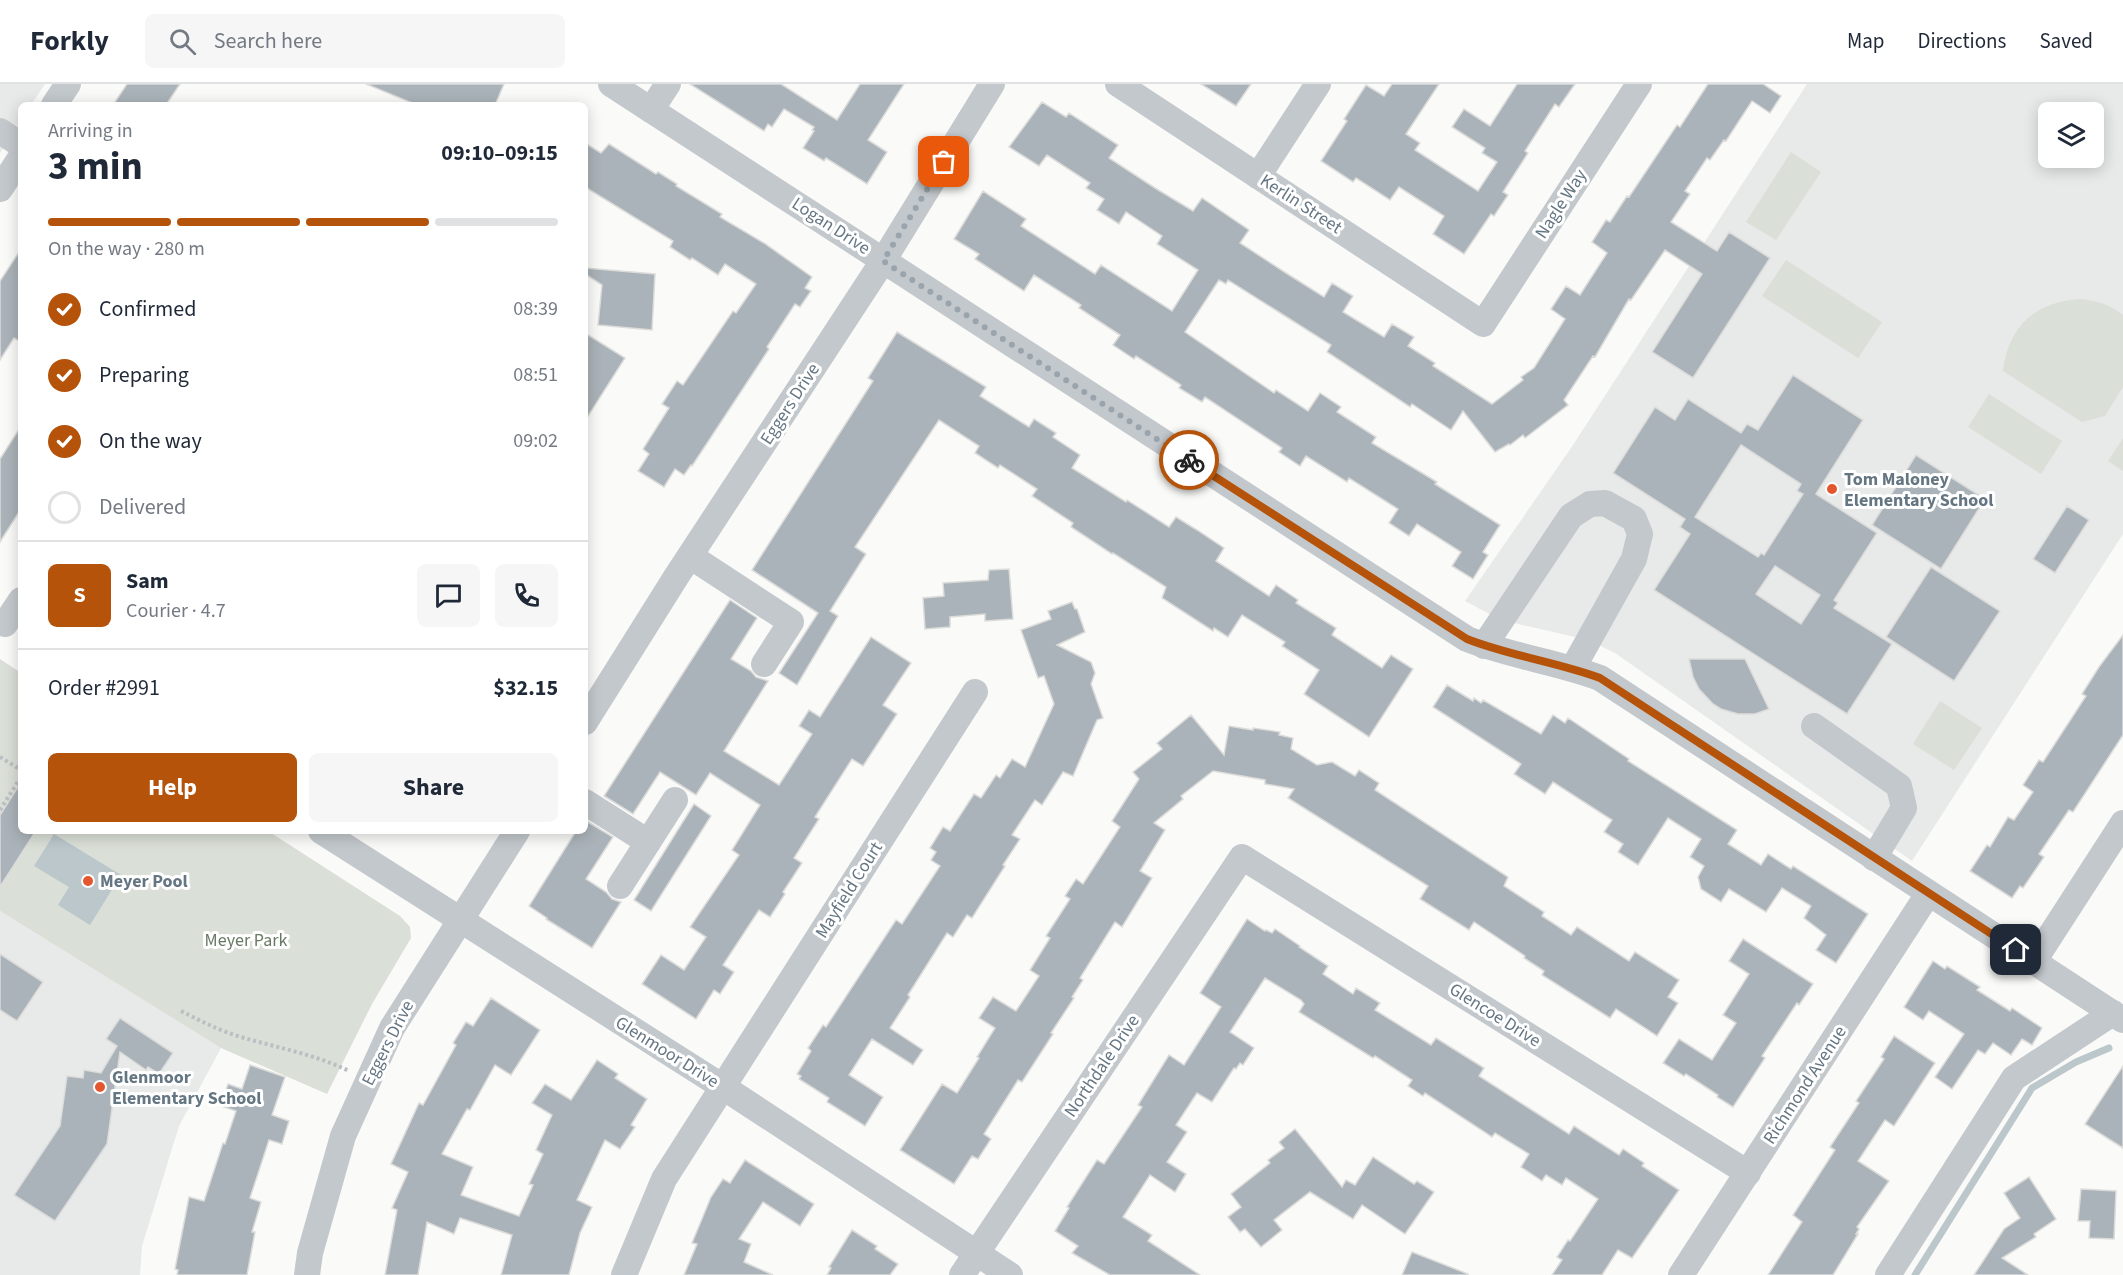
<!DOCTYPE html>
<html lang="en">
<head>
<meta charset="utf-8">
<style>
	:root { --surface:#fff; --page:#f6f6f7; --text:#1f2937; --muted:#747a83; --line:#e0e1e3; --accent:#b45309 }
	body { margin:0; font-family:"Source Sans 3",sans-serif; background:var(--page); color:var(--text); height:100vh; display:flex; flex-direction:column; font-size:22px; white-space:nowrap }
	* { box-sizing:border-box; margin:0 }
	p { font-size:20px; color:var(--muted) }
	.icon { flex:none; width:33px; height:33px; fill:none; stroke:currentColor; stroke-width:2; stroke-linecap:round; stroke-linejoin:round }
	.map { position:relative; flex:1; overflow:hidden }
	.panel { position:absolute; left:18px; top:18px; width:570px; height:732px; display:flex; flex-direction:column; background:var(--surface); border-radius:9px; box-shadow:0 3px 15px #0003 }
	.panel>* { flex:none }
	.controls { position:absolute; left:2038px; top:18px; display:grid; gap:12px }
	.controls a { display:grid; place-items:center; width:66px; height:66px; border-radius:9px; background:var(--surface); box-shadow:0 3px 15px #0003; font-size:30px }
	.pin { position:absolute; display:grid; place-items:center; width:51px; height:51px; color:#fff; margin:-26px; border-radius:12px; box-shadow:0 3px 9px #0006 }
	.courier { position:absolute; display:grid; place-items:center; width:60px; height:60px; margin:-30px; border:4px solid #b45309; border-radius:50%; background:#fff; color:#222; box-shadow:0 2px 8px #0007 }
	.summary em { font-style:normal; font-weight:700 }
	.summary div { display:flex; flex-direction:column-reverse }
	.summary { display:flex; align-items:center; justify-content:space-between; height:102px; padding:0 30px }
	h1 { font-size:39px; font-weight:700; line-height:45px }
	.bar { display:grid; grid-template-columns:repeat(4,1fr); gap:9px 6px; align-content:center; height:72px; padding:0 30px }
	.bar i { height:8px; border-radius:4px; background:var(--line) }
	.bar .on { background:var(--accent) }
	.bar p { grid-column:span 4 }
	.line { display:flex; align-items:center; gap:15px; padding:0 30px; border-top:2px solid var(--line) }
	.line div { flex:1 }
	.round { display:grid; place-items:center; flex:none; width:63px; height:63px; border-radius:9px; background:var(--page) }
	ol { padding:0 30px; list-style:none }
	li { display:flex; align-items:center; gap:18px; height:66px }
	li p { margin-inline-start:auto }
	li .icon { padding:6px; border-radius:50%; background:var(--accent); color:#fff; stroke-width:4 }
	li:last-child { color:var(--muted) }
	li i { width:33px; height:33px; border:3px solid var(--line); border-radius:50% }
	.primary-button { display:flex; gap:12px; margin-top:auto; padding:12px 30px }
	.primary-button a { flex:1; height:69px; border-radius:9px; background:var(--accent); color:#fff; font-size:24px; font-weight:700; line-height:69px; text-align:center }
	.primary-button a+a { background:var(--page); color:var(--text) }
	header { display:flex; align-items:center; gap:36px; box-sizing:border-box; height:84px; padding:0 30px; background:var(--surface); border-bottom:2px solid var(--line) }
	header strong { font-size:28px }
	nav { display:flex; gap:33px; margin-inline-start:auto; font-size:21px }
	.search { width:420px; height:54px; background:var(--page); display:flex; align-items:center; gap:15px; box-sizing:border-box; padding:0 21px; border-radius:9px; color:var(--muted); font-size:22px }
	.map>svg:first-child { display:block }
</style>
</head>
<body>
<header>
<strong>Forkly</strong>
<div class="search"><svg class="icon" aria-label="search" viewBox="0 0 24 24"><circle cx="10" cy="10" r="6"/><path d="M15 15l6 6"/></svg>Search here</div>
<nav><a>Map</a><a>Directions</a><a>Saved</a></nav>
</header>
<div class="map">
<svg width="2123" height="1191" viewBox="0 0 2123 1191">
	<rect width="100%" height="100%" fill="#fafaf8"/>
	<g fill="#e8e9e9" fill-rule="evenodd">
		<polygon points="0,0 45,0 31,21 21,21 21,37 0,69"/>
		<path d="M1807,0h316v450l-211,327 -297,-208 -27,-13 -87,-20 -36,-19 108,-156zM2049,28h45v46h-45z"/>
		<polygon points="0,827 221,964 179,1042 142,1162 140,1191 0,1191"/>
	</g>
	<g fill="#dadfd7">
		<polygon points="1791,68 1821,88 1776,156 1746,138"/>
		<polygon points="1786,176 1882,238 1858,274 1762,212"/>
		<path d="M2078,215c17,1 31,5 45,16v72l-18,29 -23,6 -79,-51c5,-44 31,-68 75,-72z"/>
		<polygon points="1989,310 2062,357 2041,390 1968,343"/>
		<polygon points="2123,354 2123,387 2108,377"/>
		<polygon points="0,575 21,589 21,747 268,747 400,832 410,843 411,854 372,920 327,1010 221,964 0,827"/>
		<polygon points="1940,617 1982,644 1954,686 1913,660"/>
	</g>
	<polygon fill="#bbc7cb" points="54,750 121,791 90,841 58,821 69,803 34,782"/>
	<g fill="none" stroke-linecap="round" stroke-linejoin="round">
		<polyline stroke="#bbc7cb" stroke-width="7" points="1915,1191 2032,1004 2076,978 2109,964"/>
	</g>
	<g fill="#aab3b9" stroke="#dcdcda" stroke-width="1.5" fill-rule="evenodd">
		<polygon points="127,0 180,0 166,21 113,21"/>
		<polygon points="366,0 504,0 495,21 417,21"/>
		<polygon points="690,0 781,0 837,36 860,0 904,0 868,56 887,68 867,100 826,74 824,77 803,64 814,47 812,46 814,43 784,25 772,43 768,40 764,47"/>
		<polygon points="1201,0 1251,0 1236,22"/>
		<polygon points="1392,0 1439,0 1406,50 1420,59 1415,66 1478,107 1497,78 1482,69 1485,64 1452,43 1464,25 1490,42 1517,0 1575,0 1559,23 1555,20 1525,67 1528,69 1503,108 1508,111 1494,132 1491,130 1464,170 1433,150 1444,132 1399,103 1390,116 1356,94 1353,98 1321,77 1347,37 1344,35 1366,1 1384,12"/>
		<polygon points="1708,0 1763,0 1781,12 1770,29 1752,17 1726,57 1724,56 1710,76 1707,74 1685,107 1690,110 1671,138 1717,167 1729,148 1770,174 1693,294 1652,268 1702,190 1665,166 1631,216 1629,215 1595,273 1593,272 1564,316 1568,321 1525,354 1523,351 1510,361 1509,360 1495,368 1463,327 1451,346 1412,320 1410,323 1327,268 1331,261 1228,196 1226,200 1219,196 1185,248 1274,309 1276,306 1308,327 1320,309 1341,323 1337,328 1376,353 1372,359 1437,398 1435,400 1500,441 1483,468 1488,471 1473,495 1452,482 1461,468 1417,440 1409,452 1389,439 1398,425 1349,394 1347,398 1306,372 1300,382 1279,368 1282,364 1205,313 1202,318 1179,304 1181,301 1136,272 1134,275 1113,261 1120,251 1079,224 1081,221 1034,191 1024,207 975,175 979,170 954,155 983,107 1026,135 1021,142 1095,190 1101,181 1172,227 1198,186 1157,160 1162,152 1126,128 1119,140 1097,126 1104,115 1086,104 1090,99 1047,71 1039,82 1009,63 1042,18 1066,33 1069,29 1118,61 1109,74 1155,104 1193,127 1202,114 1249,146 1240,159 1286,189 1324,213 1332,199 1353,212 1343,228 1384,253 1392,240 1414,253 1408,262 1435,279 1433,282 1492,320 1523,296 1521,293 1534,284 1565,235 1551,225 1566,202 1580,211 1607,169 1592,158 1606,136 1610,138 1627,112 1629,113 1677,41 1680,43"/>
		<polygon points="585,59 601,69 609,60 656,90 658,88 677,100 676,102 722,130 720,133 764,159 812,193 805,204 811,207 800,223 795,220 767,263 769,265 692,382 691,381 684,391 675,385 664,403 638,387 649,370 643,365 669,324 662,320 677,297 683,301 733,227 736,229 756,200 725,180 718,191 692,174 690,176 670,163 673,157 585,103"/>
		<polygon points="21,165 21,258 14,254 0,276 0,197"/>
		<polygon points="585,184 655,190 652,246 598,241 602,201 585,190"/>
		<polygon points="897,248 986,303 980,312 1029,343 1034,335 1056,349 1053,353 1080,371 1072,384 1126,418 1127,416 1169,443 1176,433 1197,446 1224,464 1216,477 1269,512 1276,501 1298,516 1296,519 1336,544 1332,551 1382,584 1391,571 1413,585 1369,653 1304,610 1319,586 1282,562 1285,558 1242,531 1228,553 1214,544 1213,547 1162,514 1166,503 1113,469 1112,470 1071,443 1073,439 1032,412 1037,405 1000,381 998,384 975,369 979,362 939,336 855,463 866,470 830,527 838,532 797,601 779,589 818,529 752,486 873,297 868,294"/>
		<polygon points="585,249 625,274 585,337"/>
		<path d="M1793,291l70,45 -47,74 61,39 -43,67 4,3 -4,5 58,36 -45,70 -193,-124 36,-56 -10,-7 5,-8 -72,-46 42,-66 20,13 13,-21 53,34 6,-9 11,6zM1741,361l60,39 -4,7 6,3 -39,61 -3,-2 -3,4 -63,-40zM1775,482l45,29 -19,29 -45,-30z"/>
		<polygon points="21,342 21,425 0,458 0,375"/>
		<polygon points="1916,371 1985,415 1941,485 1872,441"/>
		<polygon points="2067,422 2089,436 2055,489 2033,475"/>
		<polygon points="1931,483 2000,527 1954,597 1886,553"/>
		<polygon points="1009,485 1013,535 985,537 985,530 950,533 950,543 925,545 923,514 944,512 943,499 988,496 989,486"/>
		<polygon points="730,516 757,534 731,575 751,587 756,593 768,597 724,667 779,701 812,650 799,642 809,626 820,633 871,553 911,579 883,621 897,630 863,682 852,675 815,733 819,735 794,774 802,779 783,808 785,810 770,833 759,826 723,881 734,888 720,910 714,906 696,935 642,900 661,871 684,886 706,853 690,843 739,771 732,766 760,721 710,689 696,711 660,688 633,730 604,712"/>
		<polygon points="1072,518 1075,525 1077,525 1085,548 1057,561 1091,578 1095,589 1091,600 1103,634 1097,636 1073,692 1063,688 1042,721 1035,716 1012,751 1020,755 1003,781 1005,782 972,834 967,831 953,853 947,849 908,911 910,913 890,944 923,966 913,981 872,955 849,991 883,1013 865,1042 827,1018 829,1014 799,995 801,992 797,990 811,967 808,964 823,941 826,943 896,836 902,840 940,782 931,776 936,768 930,764 943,743 950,747 974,710 981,714 996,691 1000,694 1012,675 1025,683 1054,620 1044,592 1038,594 1021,546 1051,535 1048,527"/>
		<polygon points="2123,551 2123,651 2073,728 2069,726 2039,770 2044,773 2023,804 2020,802 2012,814 1970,787 1987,761 1990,763 2008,733 2014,736 2033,708 2023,701 2039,676 2043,678 2086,612 2082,610 2099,583"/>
		<polygon points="1689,575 1745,575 1769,625 1755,630 1738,630 1721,625 1713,620 1699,605 1693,593"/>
		<polygon points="1447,601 1473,617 1474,614 1481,619 1483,616 1541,650 1553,631 1565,639 1568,634 1629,675 1628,677 1737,746 1728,760 1761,781 1768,770 1791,785 1793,782 1868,830 1836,879 1816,866 1826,851 1804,834 1811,822 1782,804 1766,828 1729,805 1721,818 1701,805 1698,793 1704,782 1690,773 1701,755 1668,734 1638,781 1618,768 1623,760 1604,748 1612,736 1553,698 1545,710 1514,690 1521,680 1433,623"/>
		<polygon points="1191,631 1224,671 1229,642 1253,646 1253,644 1280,648 1279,651 1293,654 1291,665 1317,681 1332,678 1355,692 1359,686 1379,699 1375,706 1508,793 1504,802 1544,828 1542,832 1571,851 1577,843 1629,877 1635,868 1679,896 1668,913 1678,919 1657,952 1616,925 1610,934 1542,891 1544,887 1524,874 1525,872 1474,838 1469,846 1420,815 1428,802 1288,714 1294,705 1265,700 1265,696 1213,687 1181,712 1183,715 1154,739 1165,746 1140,787 1152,794 1122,843 1115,838 1080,894 1083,896 1072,913 1074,914 1051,949 1053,950 1022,998 1018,996 984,1050 991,1055 978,1075 972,1072 954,1100 900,1066 942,1000 957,1009 979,974 977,973 995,944 979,934 993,913 1016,927 1039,892 1030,886 1050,854 1046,852 1070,815 1065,812 1076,795 1083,800 1120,743 1112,737 1139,695 1133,688 1162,665 1157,659"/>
		<polygon points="21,698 21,747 36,747 0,803 0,731"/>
		<polygon points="694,720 711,732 651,827 634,816"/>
		<polygon points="588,738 613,753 586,795 606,808 612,815 621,818 592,864 546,835 547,834 529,822 576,747 585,747"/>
		<polygon points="1247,835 1265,847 1266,846 1272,849 1275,845 1300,862 1299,863 1328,882 1323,890 1353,910 1356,904 1380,919 1375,926 1431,961 1436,954 1484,984 1479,992 1569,1050 1574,1042 1619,1071 1623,1065 1644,1079 1642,1082 1679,1106 1632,1174 1618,1166 1602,1191 1552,1191 1562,1176 1557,1173 1568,1156 1570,1157 1598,1115 1566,1094 1562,1101 1546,1091 1542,1097 1521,1083 1529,1070 1495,1049 1492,1053 1425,1009 1423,1012 1408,1002 1412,996 1375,972 1373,974 1299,928 1304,920 1301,916 1265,894 1230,948 1254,964 1243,981 1240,979 1236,985 1234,984 1212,1018 1197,1009 1176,1041 1187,1048 1167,1078 1186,1090 1175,1108 1150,1091 1123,1133 1152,1151 1148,1157 1200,1191 1110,1191 1072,1169 1078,1162 1055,1147 1069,1124 1067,1123 1097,1076 1104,1080 1142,1023 1138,1021 1169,971 1184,981 1221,923 1200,909"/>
		<polygon points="1743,855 1813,900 1799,921 1797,919 1762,972 1765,974 1733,1023 1717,1013 1718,1011 1686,990 1684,992 1663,979 1679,955 1712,976 1736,939 1723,931 1749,890 1729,877"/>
		<polygon points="0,870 43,898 17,937 0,926"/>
		<polygon points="1933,877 1945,885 1947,882 1980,903 1977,906 2010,927 2012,924 2042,944 2032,961 2022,955 2011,971 1993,959 1985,970 1978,966 1952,1005 1935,993 1964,950 1929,927 1923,936 1904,923"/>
		<polygon points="491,914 540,946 511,991 495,981 470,1026 467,1025 442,1070 473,1083 461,1111 519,1132 533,1101 529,1100 543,1070 536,1066 552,1031 532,1019 545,1000 571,1016 597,976 618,990 615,994 647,1015 631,1041 635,1043 620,1065 605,1056 577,1116 592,1123 580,1149 569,1191 501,1191 512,1151 460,1134 454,1150 427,1138 418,1191 385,1191 397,1126 392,1124 408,1088 391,1080 419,1019 423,1021 456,961 453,959 466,938 473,942"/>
		<polygon points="120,934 173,969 159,990 148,983 146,986 120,968 107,1060 55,1137 14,1111 60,1042 67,992 83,994 84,986 101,989 117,962 106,955"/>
		<polygon points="1894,952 1935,979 1894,1042 1885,1036 1858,1077 1889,1097 1857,1143 1859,1145 1856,1150 1858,1150 1833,1191 1768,1191 1802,1138 1793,1131 1835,1066 1830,1063 1859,1019 1856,1017 1884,975 1881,973"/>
		<polygon points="250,981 285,993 272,1031 289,1037 282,1060 269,1056 250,1114 261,1118 252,1148 255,1148 247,1191 177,1191 178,1186 175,1185 189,1113 204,1117 223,1059 225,1060 236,1027 221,1022 228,1000 242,1005"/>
		<polygon points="2123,982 2123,1064 2085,1040"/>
		<polygon points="1295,1045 1342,1103 1346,1096 1355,1101 1373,1073 1414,1100 1417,1097 1434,1108 1405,1150 1362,1121 1353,1135 1310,1108 1274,1136 1282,1146 1261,1163 1245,1145 1240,1148 1228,1133 1241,1123 1231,1110 1270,1079 1268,1076 1284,1064 1279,1058"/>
		<polygon points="745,1076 814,1120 800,1142 763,1118 739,1155 751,1160 744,1178 773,1191 684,1191 697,1160 692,1159 711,1113 723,1095 730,1099"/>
		<polygon points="2029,1093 2056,1135 2034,1150 2036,1153 2002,1174 2028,1191 1974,1191 2004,1145 2020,1134 2004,1109"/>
		<polygon points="2081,1105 2116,1107 2114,1155 2089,1154 2090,1137 2078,1137"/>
		<polygon points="852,1146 877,1162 875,1165 898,1180 890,1191 827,1191 831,1184 829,1183"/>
		<polygon points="1412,1168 1468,1190 1467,1191 1402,1191"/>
	</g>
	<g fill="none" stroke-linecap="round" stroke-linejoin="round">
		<g stroke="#bbbfc2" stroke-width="4" stroke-dasharray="3 3" stroke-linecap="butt">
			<polyline points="0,673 21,686"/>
			<polyline points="0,726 21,693"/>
			<path d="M181,927c20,10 39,20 60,26 37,11 73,17 108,34"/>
		</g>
		<g stroke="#c3c8cc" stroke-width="26">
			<path d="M611,0l856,555c43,17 90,23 133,39l523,342"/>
			<polyline points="1118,0 1483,240 1639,0"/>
			<polyline points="54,21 68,0"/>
			<polyline points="651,26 668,0"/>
			<polyline points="0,47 21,61"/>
			<polyline points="1258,92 1318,0"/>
			<polyline points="0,105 21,73"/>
			<polyline points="690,472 791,538 764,580"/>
			<polyline points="5,540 21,516"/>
			<polyline points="1484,562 1571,432 1590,420 1605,419 1634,435 1640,450 1634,475 1573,584"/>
			<polyline points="585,638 676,493 883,177 992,0"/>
			<polyline points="1814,642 1899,702 1904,724 1874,774"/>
			<polyline points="585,718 648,758"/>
			<polyline points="321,747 723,1003 1010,1191"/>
			<polyline points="620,802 675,716"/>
			<polyline points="2034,877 2123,739"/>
			<polyline points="307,1191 310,1169 343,1052 392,944 517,747"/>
			<polyline points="624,1191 664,1095 975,608"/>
			<polyline points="962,1191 1242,773 1748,1089"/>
			<polyline points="1681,1191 1928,810"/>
			<polyline points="1888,1191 2014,994 2113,929"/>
		</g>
	</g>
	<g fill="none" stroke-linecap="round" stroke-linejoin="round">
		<polyline stroke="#99a4ac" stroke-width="6" stroke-dasharray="0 10.8" points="944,78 883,177 1189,376"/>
		<path stroke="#b45309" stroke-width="8" d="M1189,376l278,179c43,17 90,23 133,39l416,272"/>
	</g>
	<g fill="#e4572e" stroke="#fff" stroke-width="2">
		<circle cx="1832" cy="405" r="6"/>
		<circle cx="88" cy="797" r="6"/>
		<circle cx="100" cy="1003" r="6"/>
	</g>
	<g text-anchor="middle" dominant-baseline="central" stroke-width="6" stroke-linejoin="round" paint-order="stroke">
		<g font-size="18" fill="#657683" stroke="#fff">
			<text transform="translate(1301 120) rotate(33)">Kerlin Street</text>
			<text transform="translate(1561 120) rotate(-57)">Nagle Way</text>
			<text transform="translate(831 142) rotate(33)">Logan Drive</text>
			<text transform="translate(790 320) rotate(-57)">Eggers Drive</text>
			<text transform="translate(849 806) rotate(-58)">Mayfield Court</text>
			<text transform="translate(1495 931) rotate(32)">Glencoe Drive</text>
			<text transform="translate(388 959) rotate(-63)">Eggers Drive</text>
			<text transform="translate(667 968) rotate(32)">Glenmoor Drive</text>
			<text transform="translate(1102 982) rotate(-56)">Northdale Drive</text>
			<text transform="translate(1805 1001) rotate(-57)">Richmond Avenue</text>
		</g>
		<g font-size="18" font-weight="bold" fill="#657683" stroke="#fff" text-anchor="start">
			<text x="1844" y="395">Tom Maloney<tspan x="1844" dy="21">Elementary School</tspan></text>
			<text x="100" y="797">Meyer Pool</text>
			<text x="112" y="993">Glenmoor<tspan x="112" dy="21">Elementary School</tspan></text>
		</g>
		<g font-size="18" fill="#687a64" stroke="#fff">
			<text x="246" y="856">Meyer Park</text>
		</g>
	</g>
</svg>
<div class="controls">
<a><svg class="icon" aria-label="layers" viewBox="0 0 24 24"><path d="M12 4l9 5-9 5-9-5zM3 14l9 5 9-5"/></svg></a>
</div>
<div class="pin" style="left:944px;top:78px;background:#ea580c"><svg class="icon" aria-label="bag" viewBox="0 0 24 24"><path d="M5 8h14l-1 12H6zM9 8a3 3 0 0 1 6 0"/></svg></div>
<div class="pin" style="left:2016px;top:866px;background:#1f2937"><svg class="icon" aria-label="home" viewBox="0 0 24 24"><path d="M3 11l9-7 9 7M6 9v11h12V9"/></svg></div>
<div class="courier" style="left:1189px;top:376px"><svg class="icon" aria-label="bike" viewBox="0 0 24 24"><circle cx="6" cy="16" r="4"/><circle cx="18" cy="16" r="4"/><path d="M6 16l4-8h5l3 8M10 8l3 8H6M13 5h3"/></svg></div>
<section class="panel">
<div class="summary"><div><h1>3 min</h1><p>Arriving in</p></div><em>09:10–09:15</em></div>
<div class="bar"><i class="on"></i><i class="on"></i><i class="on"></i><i></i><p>On the way · 280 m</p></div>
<ol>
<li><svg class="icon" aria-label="check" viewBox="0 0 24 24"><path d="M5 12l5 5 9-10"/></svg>Confirmed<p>08:39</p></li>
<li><svg class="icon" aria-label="check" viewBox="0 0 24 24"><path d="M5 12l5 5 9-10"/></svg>Preparing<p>08:51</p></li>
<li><svg class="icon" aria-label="check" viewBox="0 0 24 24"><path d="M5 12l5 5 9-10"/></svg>On the way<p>09:02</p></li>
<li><i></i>Delivered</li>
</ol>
<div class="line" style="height:108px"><b class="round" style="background:var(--accent);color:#fff">S</b><div><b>Sam</b><p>Courier · 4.7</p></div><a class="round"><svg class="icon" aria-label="chat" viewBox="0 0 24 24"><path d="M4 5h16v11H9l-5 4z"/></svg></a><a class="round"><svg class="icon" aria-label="phone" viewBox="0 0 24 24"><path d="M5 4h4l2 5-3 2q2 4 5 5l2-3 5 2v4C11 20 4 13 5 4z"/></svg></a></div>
<div class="line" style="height:78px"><div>Order #2991</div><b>$32.15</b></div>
<div class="primary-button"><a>Help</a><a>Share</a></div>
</section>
</div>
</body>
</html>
